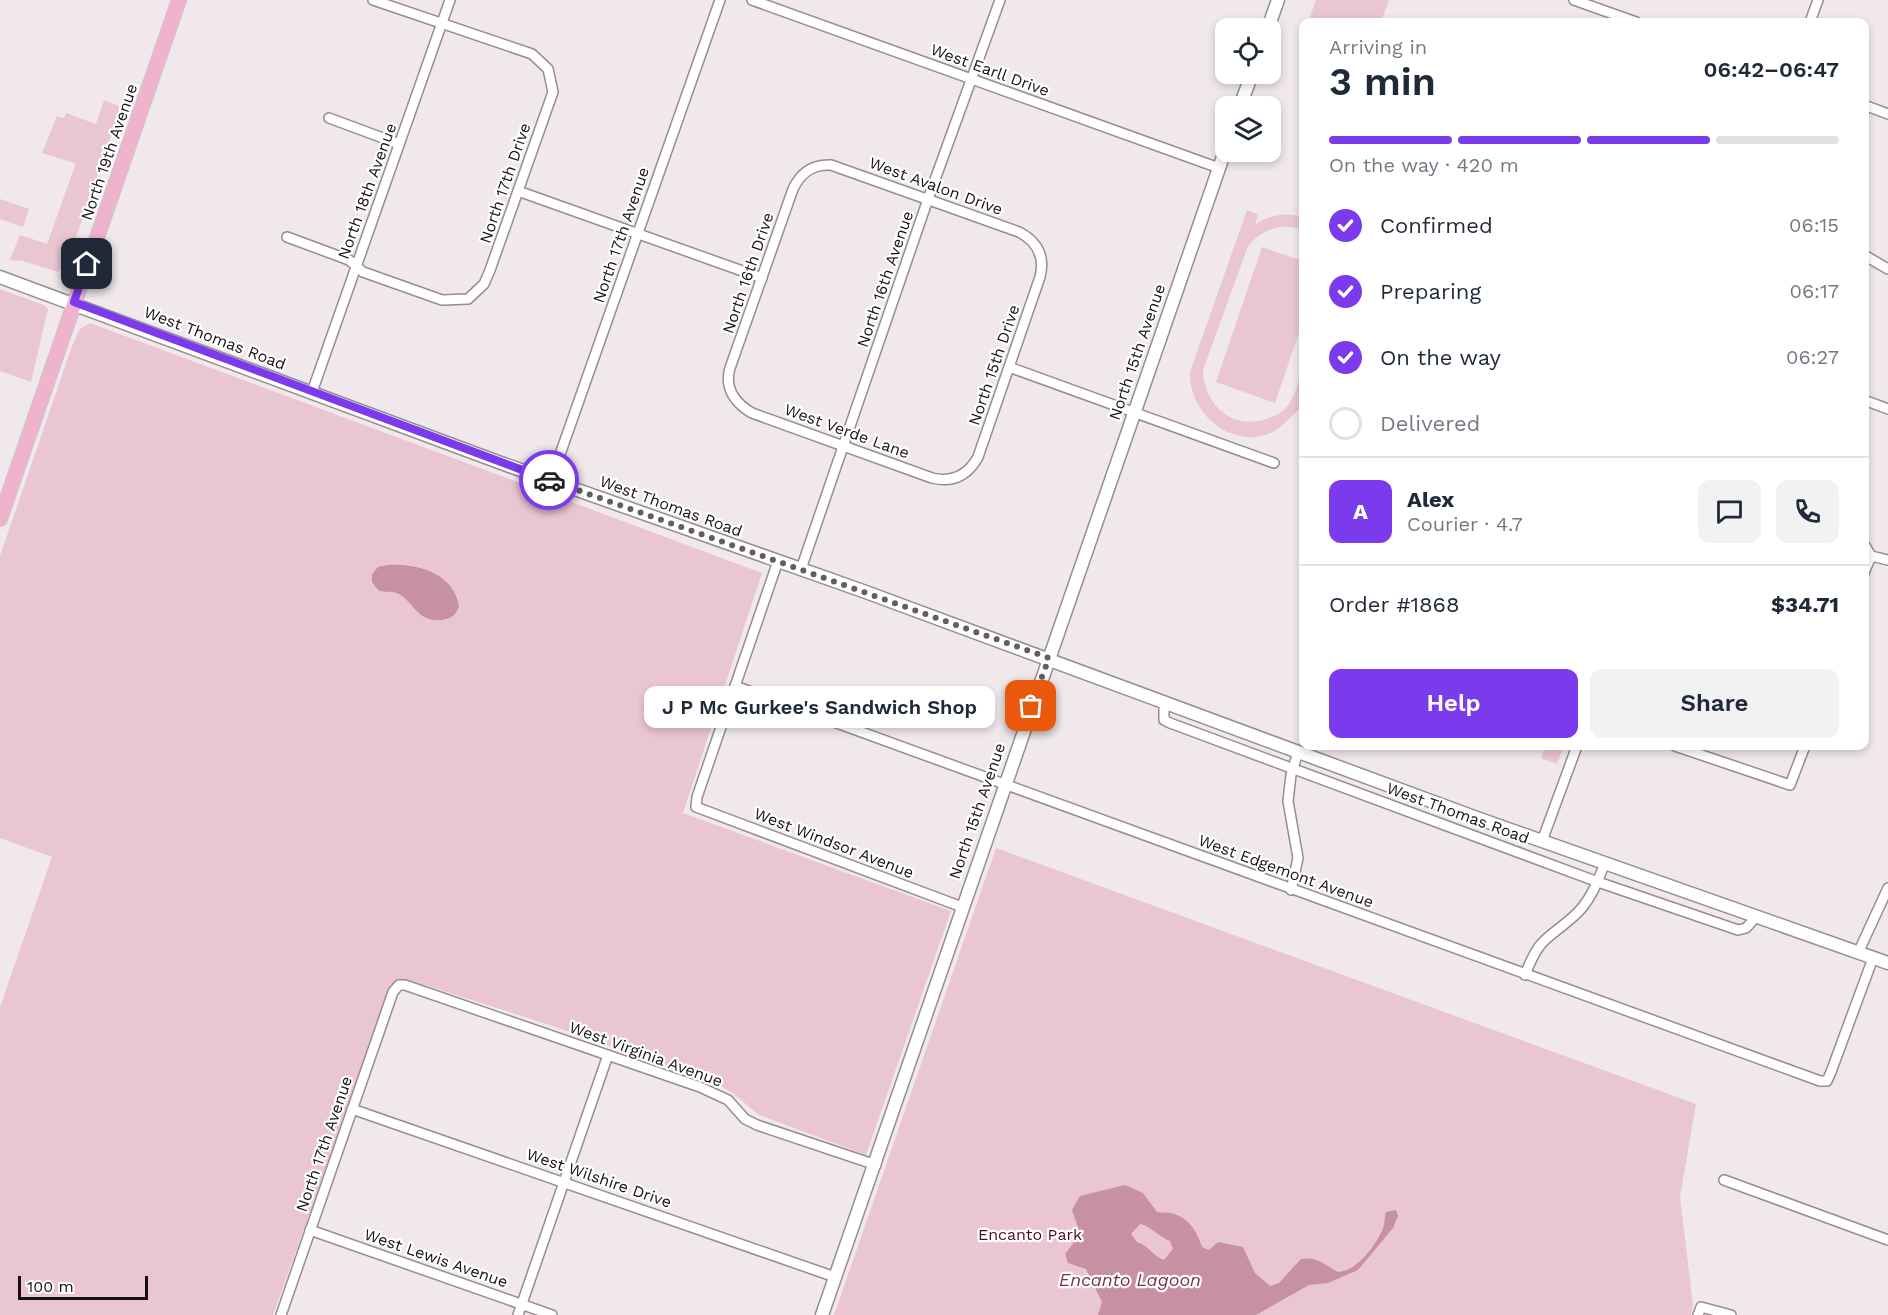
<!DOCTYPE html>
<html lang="en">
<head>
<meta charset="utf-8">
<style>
	:root { --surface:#fff; --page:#f2f2f3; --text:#1f2937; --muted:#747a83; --line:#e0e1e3; --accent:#7c3aed }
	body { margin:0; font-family:"Work Sans",sans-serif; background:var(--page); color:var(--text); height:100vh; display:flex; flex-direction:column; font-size:22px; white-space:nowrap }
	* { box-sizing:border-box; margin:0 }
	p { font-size:20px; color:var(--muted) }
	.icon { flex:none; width:33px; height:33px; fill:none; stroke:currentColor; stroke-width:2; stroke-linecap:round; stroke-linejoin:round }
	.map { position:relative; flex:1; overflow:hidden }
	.sheet { position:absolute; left:1299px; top:18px; width:570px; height:732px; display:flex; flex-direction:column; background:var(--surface); border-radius:12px; box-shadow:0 3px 9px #0003 }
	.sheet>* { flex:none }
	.tools { position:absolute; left:1215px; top:18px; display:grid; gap:12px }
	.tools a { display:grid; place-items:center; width:66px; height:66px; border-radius:12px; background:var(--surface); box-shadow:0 3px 9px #0003; font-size:30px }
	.scale { position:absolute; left:18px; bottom:15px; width:130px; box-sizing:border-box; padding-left:6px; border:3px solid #151213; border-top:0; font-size:16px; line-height:21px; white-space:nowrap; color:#151213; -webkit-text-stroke:4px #fff; paint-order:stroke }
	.pin { position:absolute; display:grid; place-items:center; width:51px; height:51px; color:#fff; margin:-26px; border-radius:12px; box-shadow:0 3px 9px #0006 }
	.courier { position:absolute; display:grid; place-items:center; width:60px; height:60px; margin:-30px; border:4px solid #7c3aed; border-radius:50%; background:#fff; color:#222; box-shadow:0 2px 8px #0007 }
	.bubble { position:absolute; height:42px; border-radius:12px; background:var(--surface); box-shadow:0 3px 9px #0003; font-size:20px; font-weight:600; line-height:42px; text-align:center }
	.summary em { font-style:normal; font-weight:600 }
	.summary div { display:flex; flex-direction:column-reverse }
	.summary { display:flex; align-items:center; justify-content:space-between; height:102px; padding:0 30px }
	h1 { font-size:39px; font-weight:600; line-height:45px }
	.bar { display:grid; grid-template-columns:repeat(4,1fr); gap:9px 6px; align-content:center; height:72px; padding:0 30px }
	.bar i { height:8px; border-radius:4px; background:var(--line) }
	.bar .current { background:var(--accent) }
	.bar p { grid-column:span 4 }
	.line { display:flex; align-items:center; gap:15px; padding:0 30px; border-top:2px solid var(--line) }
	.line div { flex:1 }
	.round { display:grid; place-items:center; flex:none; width:63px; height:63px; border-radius:12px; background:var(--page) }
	ol { padding:0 30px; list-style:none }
	li { display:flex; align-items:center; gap:18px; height:66px }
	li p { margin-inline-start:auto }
	li .icon { padding:6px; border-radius:50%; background:var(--accent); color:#fff; stroke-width:4 }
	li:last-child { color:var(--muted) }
	li i { width:33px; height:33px; border:3px solid var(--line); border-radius:50% }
	.cta { display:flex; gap:12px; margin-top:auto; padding:12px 30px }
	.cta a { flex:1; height:69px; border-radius:12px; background:var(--accent); color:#fff; font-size:24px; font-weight:600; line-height:69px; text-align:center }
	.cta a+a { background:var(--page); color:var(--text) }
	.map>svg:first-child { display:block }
</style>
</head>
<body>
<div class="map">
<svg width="1888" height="1315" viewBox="0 0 1888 1315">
	<rect width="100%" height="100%" fill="#f0e8eb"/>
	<g fill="#eac6d3">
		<polygon points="1316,0 1389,0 1381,22 1308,22"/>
		<polygon points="104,100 121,107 66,266 58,272 23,261 10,260 20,235 47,244 75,166 74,163 42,153 57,116 64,118 66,113 96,124"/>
		<polygon points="0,199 29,209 23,227 0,219"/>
		<path d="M1247,210l11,4 -3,11c14,-11 32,-13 49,-8l-1,13c-22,-8 -40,-1 -55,16l-45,124c1,36 31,62 66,48 5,-2 12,-5 16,-9 10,-11 14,-29 18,-43 1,11 2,23 0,33 -1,8 -7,14 -13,19 -4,3 -9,9 -14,12 -41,24 -88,-16 -86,-58z"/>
		<polygon points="1262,247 1303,261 1303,321 1275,403 1216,382"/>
		<polygon points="0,289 44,305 48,309 31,382 0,371"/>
		<polygon points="90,323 762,573 683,813 951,911 866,1155 759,1115 734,1094 717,1084 556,1027 406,979 394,981 273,1315 0,1315 0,1007 52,857 0,838 0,556 72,346 80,329"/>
		<polygon points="1545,746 1563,748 1557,764 1541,758"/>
		<polygon points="996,848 1696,1104 1680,1197 1693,1305 1691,1315 834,1315"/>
	</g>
	<g fill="#c790a5" fill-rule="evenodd">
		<path d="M388,565c28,-2 67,8 71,42 -4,9 -8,12 -18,13 -25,2 -27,-19 -44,-27 -6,-2 -13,0 -19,-3l-6,-8v-8l6,-7z"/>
		<path d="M1125,1185l18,8 14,19c5,1 9,0 14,1 19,5 26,19 31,34l7,3 9,-8 25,5 12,26 15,13 9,-3 22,-24c17,-3 24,6 37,13 19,-1 36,-25 44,-41 3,-6 2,-13 4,-19l10,-2 2,6 -5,12 -35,42 -30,13 -19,2 -53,30h-158l4,-13 -16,-33 -18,-6 -3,-9 13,-17 1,-7 -7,-20 8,-14zM1140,1224c9,1 19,13 30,17l3,8 -9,11c-11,-4 -16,-15 -27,-18l-6,-8z"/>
	</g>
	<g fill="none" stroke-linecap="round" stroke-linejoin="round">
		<g stroke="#958e90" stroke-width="12">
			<g id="street">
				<polyline points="752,0 1219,168"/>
				<polyline points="1574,0 1636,22"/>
				<polyline points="1810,22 1818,0"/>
				<polyline points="1864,105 1888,114"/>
				<polyline points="329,118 399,144"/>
				<path d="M831,165l188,67c19,10 26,25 21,45l-62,180c-10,18 -25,26 -46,21l-180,-65c-17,-10 -28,-25 -22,-45l63,-179c8,-17 20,-25 38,-24z"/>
				<polyline points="518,191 762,278"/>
				<polyline points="287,237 349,260 363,272 442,300 468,299 484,284 490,270 553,92 548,69 532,54 373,0"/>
				<polyline points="1864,255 1888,269"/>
				<polyline points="1009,367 1274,463"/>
				<polyline points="312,392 450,0"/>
				<polyline points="1864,400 1888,409"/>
				<polyline points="551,480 720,0"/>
				<polyline points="1864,544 1871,556"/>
				<polyline points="1871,556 1888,560"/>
				<polyline points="778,561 697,797 696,807 962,907"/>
				<polyline points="801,569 928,199 1000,0"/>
				<polyline points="1864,573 1871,556"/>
				<polyline points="735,686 1820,1081 1827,1081 1831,1072 1873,958"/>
				<polyline points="1164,701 1164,720 1170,723 1598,882 1738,930 1746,928 1757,916"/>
				<polyline points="1675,746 1790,785 1805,746"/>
				<polyline points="1542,841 1577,746"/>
				<polyline points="1291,890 1298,858 1288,801 1291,775 1298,752"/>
				<polyline points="1858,953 1888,888"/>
				<path d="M1525,975c15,-39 21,-34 49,-59 16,-14 23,-33 31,-53"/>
				<polyline points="352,1109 835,1277"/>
				<polyline points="1724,1180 1888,1240"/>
				<polyline points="310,1230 552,1315"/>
				<polyline points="281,1315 393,992 399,985 405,985 700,1087 728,1100 745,1119 757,1125 876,1165"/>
				<polyline points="518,1315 608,1055"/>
				<polyline points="1698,1315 1701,1307 1731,1315"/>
			</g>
		</g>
		<g stroke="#958e90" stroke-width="15">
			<g id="secondary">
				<polyline points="1268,28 1278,0"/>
				<polyline points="1240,106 1252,74"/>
				<polyline points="0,277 501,463 863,591 1474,817 1888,963"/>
				<polyline points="822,1315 1226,148"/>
			</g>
		</g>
		<g stroke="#c7c6c6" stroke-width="16">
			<polyline id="primary" points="0,519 179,0"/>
		</g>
		<use href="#street" stroke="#fff" stroke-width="9"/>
		<use href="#secondary" stroke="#fff" stroke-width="12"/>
		<use href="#primary" stroke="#f0b3cd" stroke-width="14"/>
	</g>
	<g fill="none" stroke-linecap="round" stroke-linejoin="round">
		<polyline stroke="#625d5f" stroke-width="6" stroke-dasharray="0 10.8" points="549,480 1049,658 1031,706"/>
		<polyline stroke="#7c3aed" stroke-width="8" points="87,264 74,302 549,480"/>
	</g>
	<g text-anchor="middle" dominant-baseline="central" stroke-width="4.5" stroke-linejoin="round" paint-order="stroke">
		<g font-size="16" fill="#151213" stroke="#fff">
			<text transform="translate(990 70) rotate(20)">West Earll Drive</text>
			<text transform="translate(109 152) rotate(-71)">North 19th Avenue</text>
			<text transform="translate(505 183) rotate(-71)">North 17th Drive</text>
			<text transform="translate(936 186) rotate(20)">West Avalon Drive</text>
			<text transform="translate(367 191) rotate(-70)">North 18th Avenue</text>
			<text transform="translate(621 235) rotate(-71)">North 17th Avenue</text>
			<text transform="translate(748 273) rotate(-71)">North 16th Drive</text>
			<text transform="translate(885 279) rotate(-71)">North 16th Avenue</text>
			<text transform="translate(215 338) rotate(21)">West Thomas Road</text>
			<text transform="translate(1137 352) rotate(-71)">North 15th Avenue</text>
			<text transform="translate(994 365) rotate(-71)">North 15th Drive</text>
			<text transform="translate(847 431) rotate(20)">West Verde Lane</text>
			<text transform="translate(671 506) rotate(20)">West Thomas Road</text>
			<text transform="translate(977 811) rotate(-71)">North 15th Avenue</text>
			<text transform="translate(1458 813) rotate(20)">West Thomas Road</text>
			<text transform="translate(834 843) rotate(21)">West Windsor Avenue</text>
			<text transform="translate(1286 871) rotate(20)">West Edgemont Avenue</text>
			<text transform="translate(646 1054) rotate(20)">West Virginia Avenue</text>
			<text transform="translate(324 1144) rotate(-71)">North 17th Avenue</text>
			<text transform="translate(599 1178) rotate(19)">West Wilshire Drive</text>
			<text transform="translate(436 1258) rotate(19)">West Lewis Avenue</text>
		</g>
		<g font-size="16" fill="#4c092c" stroke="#fff">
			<text x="1030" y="1234">Encanto Park</text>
		</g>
		<g font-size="18" font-style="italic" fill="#74304f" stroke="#fff">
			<text x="1130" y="1279">Encanto Lagoon</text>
		</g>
	</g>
</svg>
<div class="tools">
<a><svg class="icon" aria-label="locate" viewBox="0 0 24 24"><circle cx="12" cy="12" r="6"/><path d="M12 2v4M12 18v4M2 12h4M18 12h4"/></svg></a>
<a><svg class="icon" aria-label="layers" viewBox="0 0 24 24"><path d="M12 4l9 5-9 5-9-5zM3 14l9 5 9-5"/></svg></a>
</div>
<div class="scale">100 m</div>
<div class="pin" style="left:1031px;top:706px;background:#ea580c"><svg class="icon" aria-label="bag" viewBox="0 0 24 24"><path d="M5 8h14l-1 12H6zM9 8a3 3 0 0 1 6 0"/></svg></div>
<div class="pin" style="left:87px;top:264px;background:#1f2937"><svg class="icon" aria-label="home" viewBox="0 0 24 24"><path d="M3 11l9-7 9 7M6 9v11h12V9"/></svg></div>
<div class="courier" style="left:549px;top:480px"><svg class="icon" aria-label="car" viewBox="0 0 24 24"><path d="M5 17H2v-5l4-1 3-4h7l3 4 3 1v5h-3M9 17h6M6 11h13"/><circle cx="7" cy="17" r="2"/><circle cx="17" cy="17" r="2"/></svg></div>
<div class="bubble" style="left:644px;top:686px;width:351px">J P Mc Gurkee's Sandwich Shop</div>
<section class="sheet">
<div class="summary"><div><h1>3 min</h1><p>Arriving in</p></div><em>06:42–06:47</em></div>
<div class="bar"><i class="current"></i><i class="current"></i><i class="current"></i><i></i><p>On the way · 420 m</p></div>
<ol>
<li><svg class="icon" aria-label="check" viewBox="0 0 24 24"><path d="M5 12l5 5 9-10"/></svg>Confirmed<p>06:15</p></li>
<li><svg class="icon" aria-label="check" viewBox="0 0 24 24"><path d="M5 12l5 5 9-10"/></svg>Preparing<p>06:17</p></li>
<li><svg class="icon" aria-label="check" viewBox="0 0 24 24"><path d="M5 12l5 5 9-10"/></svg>On the way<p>06:27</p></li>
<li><i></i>Delivered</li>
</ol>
<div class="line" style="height:108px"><b class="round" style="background:var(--accent);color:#fff">A</b><div><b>Alex</b><p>Courier · 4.7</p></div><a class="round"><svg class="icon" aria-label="chat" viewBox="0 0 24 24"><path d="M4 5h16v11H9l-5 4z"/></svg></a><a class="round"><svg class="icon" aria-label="phone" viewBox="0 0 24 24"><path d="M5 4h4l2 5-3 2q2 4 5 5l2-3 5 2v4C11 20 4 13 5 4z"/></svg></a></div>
<div class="line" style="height:78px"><div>Order #1868</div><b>$34.71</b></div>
<div class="cta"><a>Help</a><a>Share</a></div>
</section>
</div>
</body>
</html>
